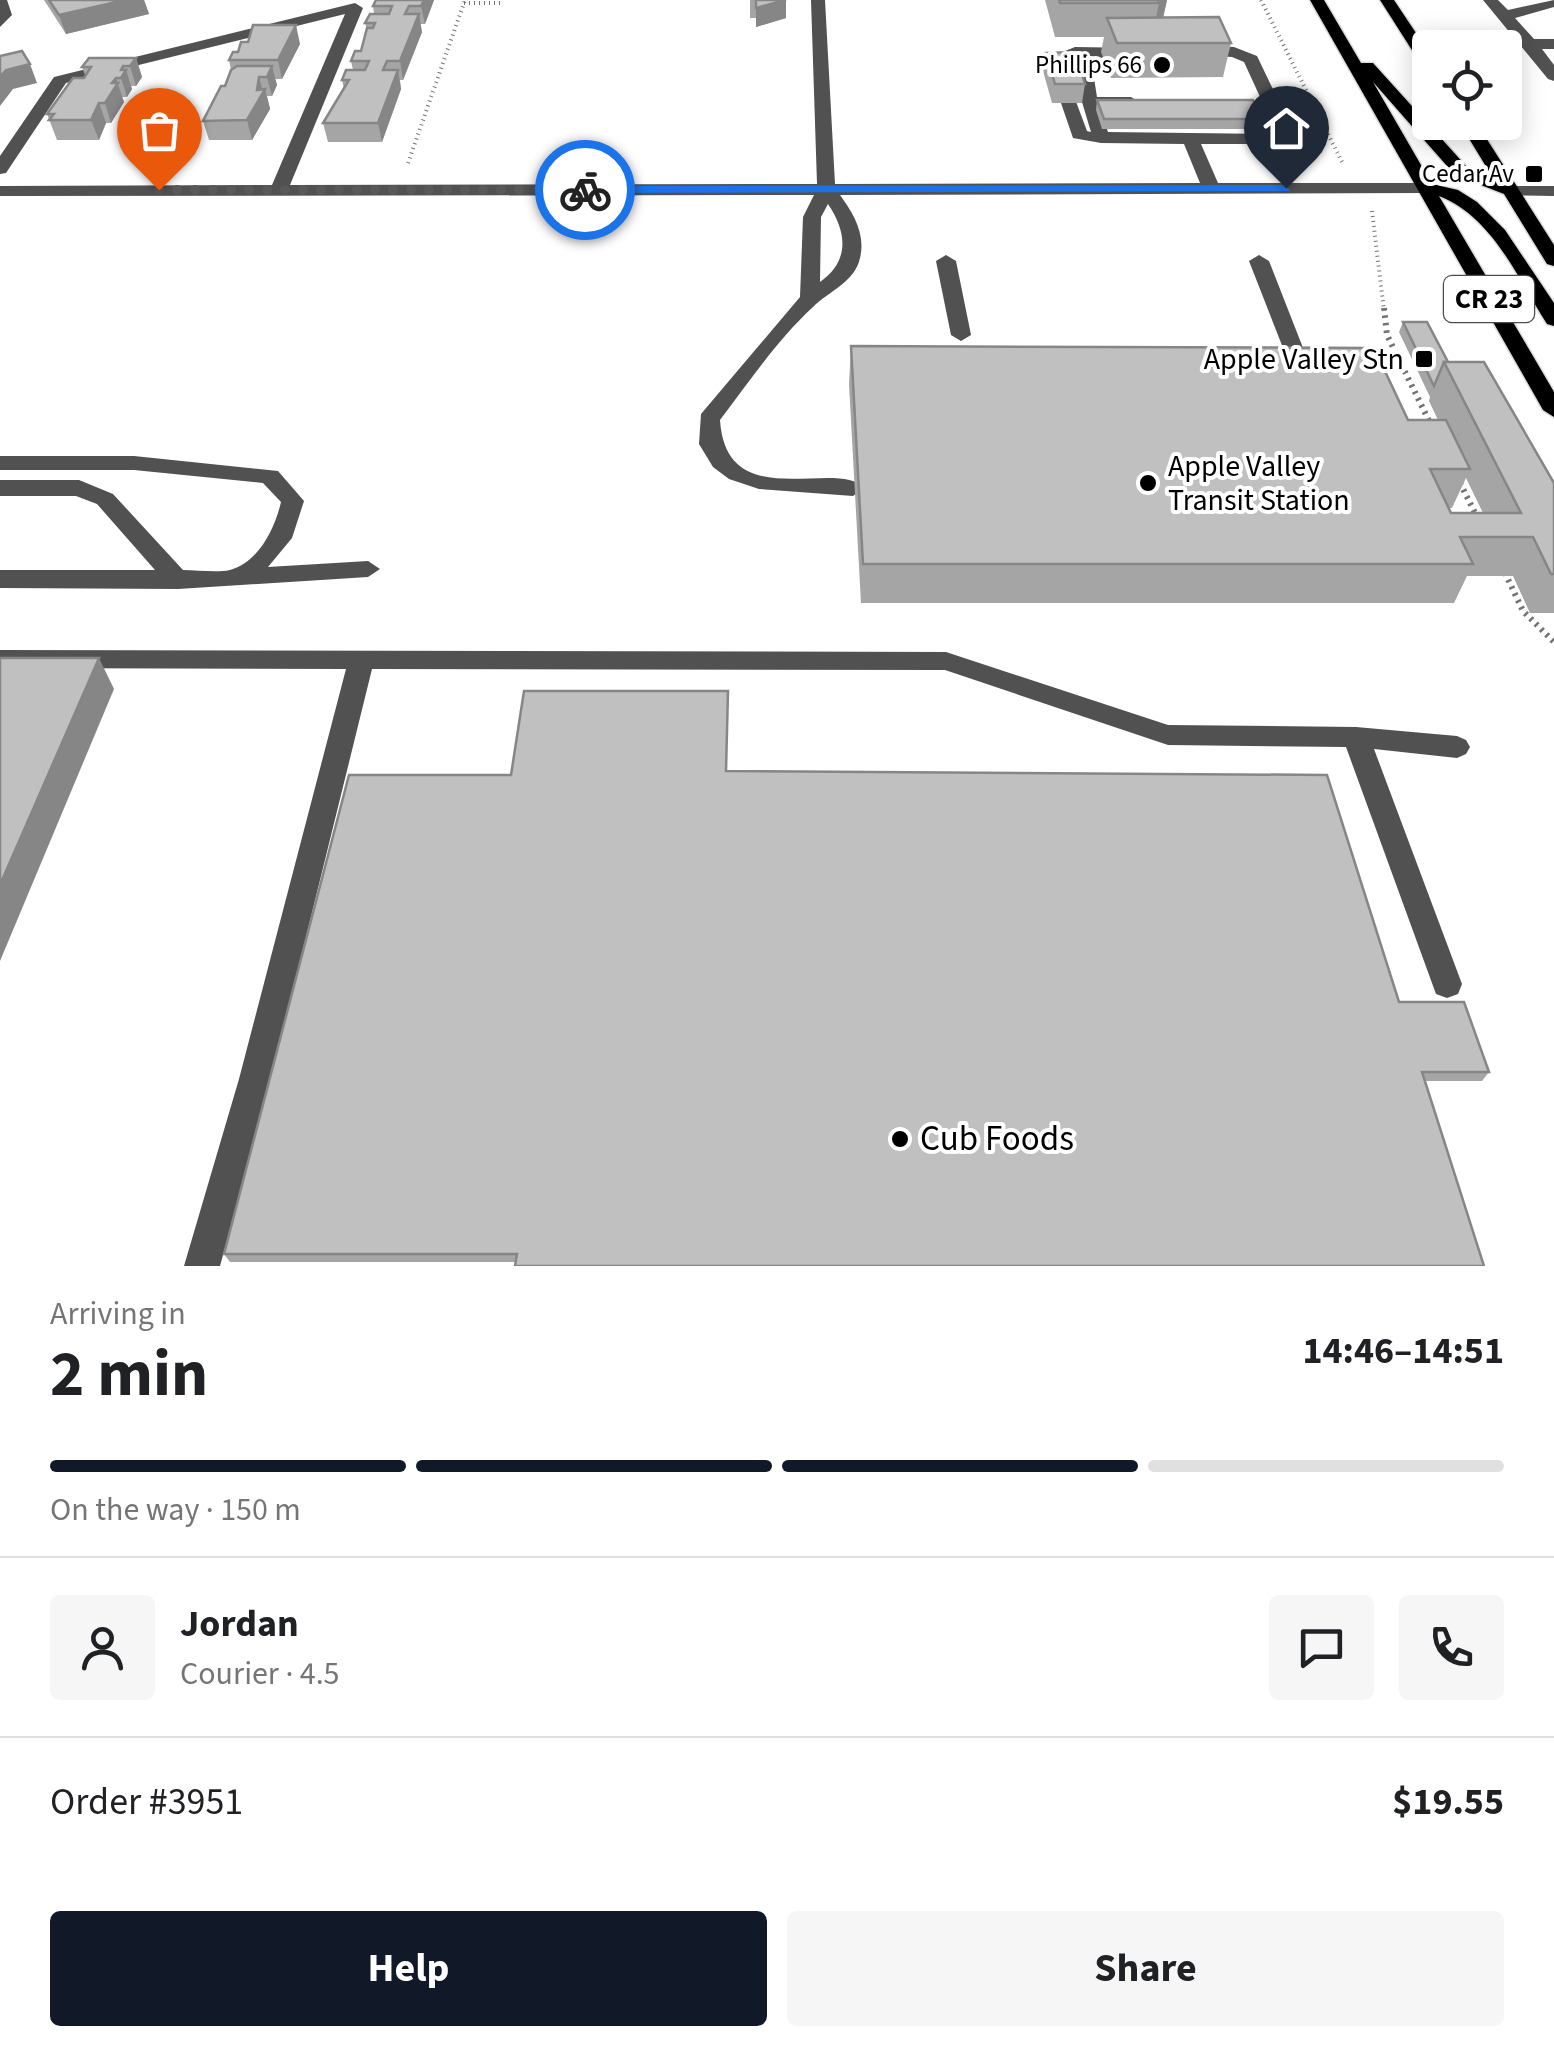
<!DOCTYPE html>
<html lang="en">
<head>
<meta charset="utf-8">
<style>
	:root { --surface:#fff; --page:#f6f6f6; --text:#202124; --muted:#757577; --line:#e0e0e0; --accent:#111827 }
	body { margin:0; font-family:"Source Sans 3",sans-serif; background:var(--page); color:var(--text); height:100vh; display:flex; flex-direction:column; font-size:38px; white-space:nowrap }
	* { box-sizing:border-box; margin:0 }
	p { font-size:32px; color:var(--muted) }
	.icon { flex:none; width:55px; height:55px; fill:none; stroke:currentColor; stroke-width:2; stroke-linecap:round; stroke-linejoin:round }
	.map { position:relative; height:1266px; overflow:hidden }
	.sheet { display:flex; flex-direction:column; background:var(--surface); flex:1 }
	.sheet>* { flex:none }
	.buttons { position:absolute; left:1412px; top:30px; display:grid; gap:20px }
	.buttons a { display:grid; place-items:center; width:110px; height:110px; border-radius:10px; background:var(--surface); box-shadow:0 5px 25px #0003; font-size:50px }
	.pin { position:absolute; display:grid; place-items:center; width:85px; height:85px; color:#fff; margin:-102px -42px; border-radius:50% 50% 50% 0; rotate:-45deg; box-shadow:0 0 10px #0007 }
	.pin .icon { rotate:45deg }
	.courier { position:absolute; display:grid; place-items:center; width:100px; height:100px; margin:-50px; border:8px solid #1a73e8; border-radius:50%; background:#fff; color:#222; box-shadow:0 2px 12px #0007 }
	.overview em { font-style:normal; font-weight:700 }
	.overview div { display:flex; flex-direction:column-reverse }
	.overview { display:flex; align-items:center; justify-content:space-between; height:170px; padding:0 50px }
	h1 { font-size:65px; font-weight:700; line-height:75px }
	.bar { display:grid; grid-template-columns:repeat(4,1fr); gap:15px 10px; align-content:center; height:120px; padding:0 50px }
	.bar i { height:12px; border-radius:8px; background:var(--line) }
	.bar .active { background:var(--accent) }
	.bar p { grid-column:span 4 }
	.line { display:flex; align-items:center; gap:25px; padding:0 50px; border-top:2px solid var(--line) }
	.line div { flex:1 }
	.round { display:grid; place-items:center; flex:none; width:105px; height:105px; border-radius:10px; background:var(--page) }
	.cta { display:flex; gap:20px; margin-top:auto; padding:20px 50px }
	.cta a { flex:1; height:115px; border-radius:10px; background:var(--accent); color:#fff; font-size:40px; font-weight:700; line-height:115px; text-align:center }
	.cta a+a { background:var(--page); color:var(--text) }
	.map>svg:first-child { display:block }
</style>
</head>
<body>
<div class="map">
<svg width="1554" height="1266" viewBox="0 0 1554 1266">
	<rect width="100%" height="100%" fill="#fff"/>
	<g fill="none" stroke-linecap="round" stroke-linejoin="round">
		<g stroke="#dbdbdb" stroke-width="3">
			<g id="major">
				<path d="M1310,0h14l37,63h12l94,104 26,11 -34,-56h17l78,123v21l-7,-2 -43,-70 -49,-19 -82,-93 59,102 26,6 19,12 28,28 49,73v23l-7,-2c-29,-45 -54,-107 -108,-128l115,196v25l-11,-7z"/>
				<polygon points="1380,0 1394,0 1430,54 1430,71 1424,69"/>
			</g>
		</g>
		<g stroke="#737373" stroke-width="4" stroke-dasharray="1 4" stroke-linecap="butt">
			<polyline points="1261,0 1343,164"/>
			<polyline points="464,3 502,3"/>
			<polyline points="408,163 465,0"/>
			<polyline points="1372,211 1384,311"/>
		</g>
		<g stroke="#737373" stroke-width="6" stroke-dasharray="2.5 5" stroke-linecap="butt">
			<polyline points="1384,308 1387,335 1432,427"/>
			<polyline points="1460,483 1477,517"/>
			<polyline points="1505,573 1523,611 1554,642"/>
		</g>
		<g fill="#515151" fill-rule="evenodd">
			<polygon points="0,0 7,0 12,15 0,27"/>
			<path d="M811,0h14l10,184 365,-1 -16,-39 -83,-1 -28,-5 -12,-35 2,-4h12l12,32 4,1 -9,-30 -6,-45 -7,3 -2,14 -14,-3 2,-16 20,-8 64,1v6l-6,2 -42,3 6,38h34l8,5 -8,5h-31l8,25 169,2 -33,-72 -12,-5 -40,-3v-6l6,-2 36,1 23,9 40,83 -9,5h-87l17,39h206l9,5 -9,5 -584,2c13,18 26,39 20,63 -5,24 -31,33 -47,49 -36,33 -63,74 -93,113 6,97 118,37 144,68l-11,8 -94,-7 -30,-10 -16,-12 -14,-23 2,-30 99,-117 3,-80 11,-22 -814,1v-10l272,-1 73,-171 -279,69 -60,90 -6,1v-18l54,-79 301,-74 8,5 -73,177 527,-1zM828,204c19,28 22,57 -8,78l1,-65z"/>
			<polygon points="1483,0 1498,0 1508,10 1554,0 1554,7 1515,18 1534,39 1554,39 1554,49 1542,49 1554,65 1554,81 1548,79"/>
			<polygon points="1511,186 1554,186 1554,196 1505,195 1505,187"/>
			<polygon points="946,255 956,261 971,335 961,341 951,335 936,261"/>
			<polygon points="1259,255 1269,261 1314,376 1311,381 1297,381 1294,376 1249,261"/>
			<path d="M0,456h134l144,15 26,30 -12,37 -24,29 100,-6 12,8 -12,8 -190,12 -178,-1v-18h155l-58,-66 -21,-8h-76v-16h79l34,14 70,76c14,0 34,3 47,0 29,-8 45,-42 51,-68l-18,-19 -129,-13h-134z"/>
			<polygon points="0,650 946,652 1168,725 1356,727 1457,736 1466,740 1470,747 1466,754 1457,758 1374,749 1462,984 1458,994 1447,998 1436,994 1346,747 1168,745 945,670 372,669 271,1079 220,1266 184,1266 239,1079 346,669 0,668"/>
		</g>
		<use href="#major" fill="#000" fill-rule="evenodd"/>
	</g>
	<g fill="#a5a5a5" fill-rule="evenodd">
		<polygon points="44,0 144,0 149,14 66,34"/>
		<polygon points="376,0 434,0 425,24 420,24 422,32 403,80 400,80 401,89 382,142 328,142 323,123 344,89 342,80 353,70 351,61 361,51 367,30 365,23 374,14 373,6"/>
		<polygon points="750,0 786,0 786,18 756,27 756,18 750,18"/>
		<polygon points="1045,0 1167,0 1163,17 1231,43 1223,77 1111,78 1101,52 1104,37 1055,37"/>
		<polygon points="300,44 282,79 275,79 277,85 272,96 267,96 270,109 252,140 209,140 203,121 225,86 231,70 229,60"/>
		<polygon points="1046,53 1085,84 1082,103 1052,103 1043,71"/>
		<polygon points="136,58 142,77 136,86 131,86 132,89 127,97 122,97 124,102 111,123 106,123 99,140 57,140 47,114 84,78 85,75 82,67"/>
		<polygon points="1097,100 1262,119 1259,129 1102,129 1096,110"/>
		<polygon points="167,120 170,130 163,143 139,143 136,133"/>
		<path d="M1403,322l45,40 106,121v130h-24l-17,-37h-46l-13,27h-593l-12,-219 2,-38 557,74h30l-9,-19 1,-4 -31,-65zM1466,478l17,35h-32l-3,-5h4z"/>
		<polygon points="727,771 1399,1002 1489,1072 1482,1081 1425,1081 516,1262 230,1262 224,1254 511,775"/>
	</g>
	<g fill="#868686">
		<polygon points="125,0 144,0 149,14 66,34 59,15"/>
		<polygon points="424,0 434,0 425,24 421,6"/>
		<polygon points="786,0 786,18 756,27 756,8"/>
		<polygon points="1155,0 1167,0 1162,23 1154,28 1159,3"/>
		<polygon points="419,14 422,32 403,80 400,61"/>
		<polygon points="296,25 300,44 282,79 278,60"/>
		<polygon points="136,58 142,77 136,86 130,66"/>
		<polygon points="30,64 37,83 13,89 0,106 0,77 6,70"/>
		<polygon points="123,66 125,72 126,70 132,89 127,97 121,78 121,70"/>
		<polygon points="272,66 277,85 272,96 267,77"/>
		<polygon points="398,70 401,89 382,142 378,123"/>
		<polygon points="259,77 263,92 265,89 270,109 252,140 247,120"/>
		<polygon points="116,78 124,102 111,123 105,103"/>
		<polygon points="99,103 106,123 99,140 91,120"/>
		<polygon points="167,120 170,130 163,143 160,133"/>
		<polygon points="99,658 114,689 0,961 0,885"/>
	</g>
	<g fill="#c0c0c0" stroke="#868686" stroke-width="2.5">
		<polygon points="49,0 125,0 59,15"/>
		<polygon points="376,0 424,0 421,6 409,6 405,14 419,14 400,61 387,61 383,70 398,70 378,123 323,123 349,80 342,80 346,70 365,70 369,61 351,61 355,51 361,51 367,28 373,28 375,23 365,23 370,14 389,14 392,6 373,6"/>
		<polygon points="756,0 786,0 756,8"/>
		<polygon points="1059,0 1158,0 1159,3 1060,3"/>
		<polygon points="1219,17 1231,43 1117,43 1107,18"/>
		<polygon points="253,25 296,25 278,60 229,60 233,52 238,52 241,42 248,42"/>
		<polygon points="22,51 30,64 6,70 0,77 0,56"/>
		<polygon points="1075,52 1085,84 1055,84 1046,53"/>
		<polygon points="89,58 136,58 130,66 123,66 121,70 126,70 121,78 116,78 112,83 118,83 105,103 99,103 91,120 49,120 54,114 47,114 73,78 84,78 91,67 82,67"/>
		<polygon points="237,66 272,66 267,77 259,77 257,90 265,89 247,120 203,121 221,86 225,86 231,70"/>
		<polygon points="1097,100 1253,100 1262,119 1104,119"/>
		<polygon points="144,120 167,120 160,133 136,133"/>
		<polygon points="1403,322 1427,322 1448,362 1444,362 1434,386"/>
		<polygon points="851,346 1374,348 1408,420 1446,420 1470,469 1430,469 1451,513 1521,513 1444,362 1484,362 1554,483 1554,574 1551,574 1533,537 1460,537 1473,564 863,564"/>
		<polygon points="0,658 99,658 0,885"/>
		<polygon points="524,691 728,691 726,771 1327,775 1399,1002 1464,1002 1489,1072 1422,1072 1484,1266 515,1266 517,1254 224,1254 349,775 511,775"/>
	</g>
	<polygon fill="#1a73e8" points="1286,185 1290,191 585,193 579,190 585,186"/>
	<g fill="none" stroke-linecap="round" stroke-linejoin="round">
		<polyline stroke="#595959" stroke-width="10" stroke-dasharray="0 18" points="159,190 585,190"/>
	</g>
	<g fill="#000" stroke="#fff" stroke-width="4">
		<circle cx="1162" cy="65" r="10"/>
		<rect x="1524" y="164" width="20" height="20" rx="5"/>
		<rect x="1414" y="349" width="20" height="20" rx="5"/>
		<circle cx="1148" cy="483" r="10"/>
		<circle cx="900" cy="1139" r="10"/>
	</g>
	<g text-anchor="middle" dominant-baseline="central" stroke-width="8" stroke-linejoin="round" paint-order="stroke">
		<g font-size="25" fill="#000" stroke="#fff" text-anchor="end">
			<text x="1142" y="65">Phillips 66</text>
			<text x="1514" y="174">Cedar Av</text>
		</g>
		<rect fill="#fff" stroke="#4c4c4c" stroke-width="2.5" x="1444" y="276" width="90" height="46" rx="8"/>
		<g font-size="28" font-weight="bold" fill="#000">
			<text x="1489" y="299">CR 23</text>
		</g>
		<g font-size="30" fill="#000" stroke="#fff" text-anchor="end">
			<text x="1404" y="359">Apple Valley Stn</text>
			<text x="1168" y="466" text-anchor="start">Apple Valley<tspan x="1168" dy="34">Transit Station</tspan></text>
		</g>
		<g font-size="35" fill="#000" stroke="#fff" text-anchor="start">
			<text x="920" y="1139">Cub Foods</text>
		</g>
	</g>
</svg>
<div class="buttons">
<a><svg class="icon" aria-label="locate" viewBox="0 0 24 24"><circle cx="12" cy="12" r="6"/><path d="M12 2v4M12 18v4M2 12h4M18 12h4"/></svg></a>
</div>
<div class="pin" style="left:159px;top:190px;background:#ea580c"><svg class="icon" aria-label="bag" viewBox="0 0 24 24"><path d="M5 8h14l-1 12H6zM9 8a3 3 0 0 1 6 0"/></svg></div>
<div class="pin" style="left:1286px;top:188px;background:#1f2937"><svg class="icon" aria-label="home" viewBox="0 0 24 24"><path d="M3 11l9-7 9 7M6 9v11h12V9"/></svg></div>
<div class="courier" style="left:585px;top:190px"><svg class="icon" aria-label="bike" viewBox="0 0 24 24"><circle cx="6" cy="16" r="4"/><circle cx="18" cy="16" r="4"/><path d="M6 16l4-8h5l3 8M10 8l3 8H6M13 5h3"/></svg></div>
</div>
<section class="sheet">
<div class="overview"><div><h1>2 min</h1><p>Arriving in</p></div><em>14:46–14:51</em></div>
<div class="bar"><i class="active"></i><i class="active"></i><i class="active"></i><i></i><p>On the way · 150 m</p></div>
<div class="line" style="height:180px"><a class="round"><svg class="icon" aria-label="person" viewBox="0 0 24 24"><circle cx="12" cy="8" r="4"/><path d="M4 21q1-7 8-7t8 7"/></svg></a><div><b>Jordan</b><p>Courier · 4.5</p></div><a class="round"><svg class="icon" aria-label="chat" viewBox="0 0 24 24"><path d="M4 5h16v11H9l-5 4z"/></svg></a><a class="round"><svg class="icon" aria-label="phone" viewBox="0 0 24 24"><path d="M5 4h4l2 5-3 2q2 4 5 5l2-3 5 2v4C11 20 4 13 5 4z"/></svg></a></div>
<div class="line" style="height:130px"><div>Order #3951</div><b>$19.55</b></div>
<div class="cta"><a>Help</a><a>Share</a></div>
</section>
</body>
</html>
